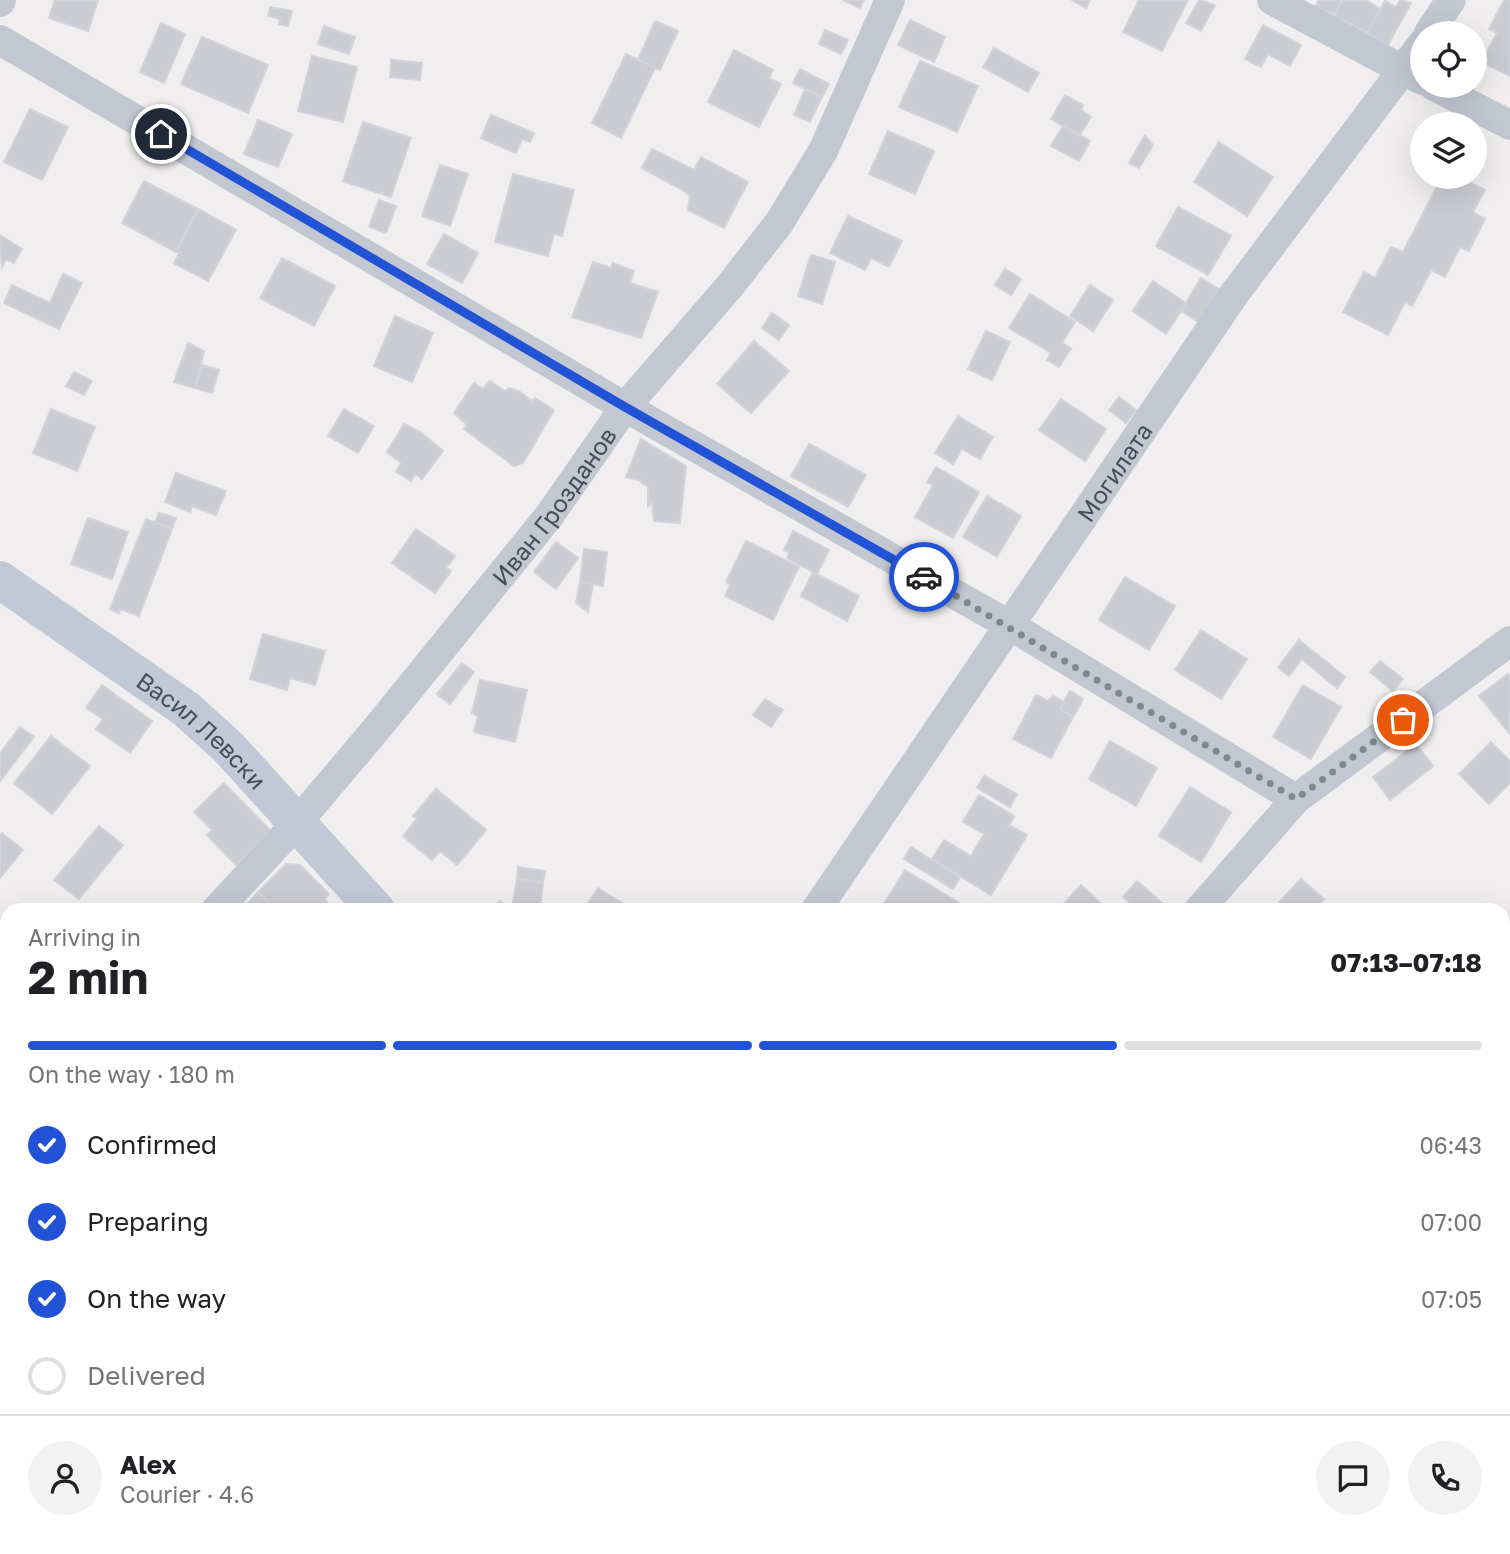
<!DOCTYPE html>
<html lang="en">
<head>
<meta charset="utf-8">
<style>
	:root { --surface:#fff; --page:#f2f2f2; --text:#202124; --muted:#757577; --line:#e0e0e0; --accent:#2252d6 }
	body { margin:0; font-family:"Golos Text",sans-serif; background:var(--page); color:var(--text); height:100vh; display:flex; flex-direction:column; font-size:26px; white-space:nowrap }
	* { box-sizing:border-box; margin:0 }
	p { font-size:23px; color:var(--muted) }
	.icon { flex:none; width:38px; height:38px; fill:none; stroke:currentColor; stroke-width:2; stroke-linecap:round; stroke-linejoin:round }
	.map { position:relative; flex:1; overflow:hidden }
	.side { position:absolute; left:0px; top:903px; width:1510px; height:651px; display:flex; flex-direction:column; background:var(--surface); border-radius:21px 21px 0 0; box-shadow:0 7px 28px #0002 }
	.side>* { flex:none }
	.buttons { position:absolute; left:1410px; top:21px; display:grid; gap:14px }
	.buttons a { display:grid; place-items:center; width:77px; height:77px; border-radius:50%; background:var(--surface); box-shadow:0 7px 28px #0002; font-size:35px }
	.pin { position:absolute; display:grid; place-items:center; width:60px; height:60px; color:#fff; margin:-30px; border:4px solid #fff; border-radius:50%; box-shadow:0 2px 7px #0007 }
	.courier { position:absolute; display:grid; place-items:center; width:70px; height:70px; margin:-35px; border:5px solid #2252d6; border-radius:50%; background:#fff; color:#222; box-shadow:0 2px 9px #0007 }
	.head em { font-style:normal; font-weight:700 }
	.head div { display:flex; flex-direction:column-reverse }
	.head { display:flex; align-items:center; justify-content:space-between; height:119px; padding:0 28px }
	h1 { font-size:46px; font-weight:700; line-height:52px }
	.bar { display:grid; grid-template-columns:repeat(4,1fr); gap:10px 7px; align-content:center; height:84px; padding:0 28px }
	.bar i { height:9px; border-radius:5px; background:var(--line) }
	.bar .active { background:var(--accent) }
	.bar p { grid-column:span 4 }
	.line { display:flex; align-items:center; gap:18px; padding:0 28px; border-top:2px solid var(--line) }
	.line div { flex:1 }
	.round { display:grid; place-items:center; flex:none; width:74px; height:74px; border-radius:37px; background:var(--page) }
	ol { padding:0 28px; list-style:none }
	li { display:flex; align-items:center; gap:21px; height:77px }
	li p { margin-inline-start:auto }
	li .icon { padding:7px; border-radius:50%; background:var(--accent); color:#fff; stroke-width:4 }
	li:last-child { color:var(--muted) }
	li i { width:38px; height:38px; border:4px solid var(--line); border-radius:50% }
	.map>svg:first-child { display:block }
</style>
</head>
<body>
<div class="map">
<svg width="1510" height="1554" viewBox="0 0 1510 1554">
	<rect width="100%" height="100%" fill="#f0eeee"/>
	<g fill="#cbccd2" stroke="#d2d3d9" stroke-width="2">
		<polygon points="55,0 98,0 88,31 49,18"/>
		<polygon points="843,0 864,0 860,8"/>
		<polygon points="1072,0 1090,0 1086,8"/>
		<polygon points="1139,0 1188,0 1162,51 1123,32"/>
		<polygon points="1199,0 1215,5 1201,31 1186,23"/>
		<polygon points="1319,0 1343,0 1334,15 1315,6"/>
		<polygon points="1343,0 1365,0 1381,9 1367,33 1334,15"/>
		<polygon points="1400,0 1411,3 1388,45 1367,33 1385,1 1396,7"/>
		<polygon points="1504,0 1510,0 1510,76 1481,62 1497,33 1489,29"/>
		<polygon points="270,7 292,11 288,26 279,24 280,19 268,16"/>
		<polygon points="910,20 945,37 934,62 898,45"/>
		<polygon points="655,21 678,31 660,70 638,60"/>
		<polygon points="161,23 185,34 164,83 140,72"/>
		<polygon points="1263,25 1301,45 1290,66 1268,54 1261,67 1245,59"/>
		<polygon points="324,26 355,37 349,54 318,44"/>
		<polygon points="825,30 848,40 841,54 819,44"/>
		<polygon points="202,37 268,65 248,113 181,84"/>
		<polygon points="994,48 1039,73 1028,92 983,67"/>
		<polygon points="734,50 773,70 769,78 781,84 759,127 708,102"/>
		<polygon points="626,54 655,68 621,138 592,123"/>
		<polygon points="312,56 357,67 343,122 298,111"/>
		<polygon points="391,60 422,63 420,80 390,77"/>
		<polygon points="920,61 978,86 957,132 899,107"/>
		<polygon points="800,69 829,84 822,97 793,83"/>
		<polygon points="805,89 822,97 810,122 794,115"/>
		<polygon points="1065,95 1083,105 1081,110 1091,117 1079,136 1051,119"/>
		<polygon points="30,109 68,127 42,180 4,162"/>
		<polygon points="491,115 534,133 530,142 522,139 516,153 481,138"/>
		<polygon points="258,120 292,134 278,167 244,154"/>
		<polygon points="363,122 411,138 391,197 343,181"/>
		<polygon points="1063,126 1090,141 1079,161 1051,146"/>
		<polygon points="888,131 934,151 915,194 869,174"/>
		<polygon points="1145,135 1153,145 1139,168 1129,163"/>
		<polygon points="1219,142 1273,177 1247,216 1194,182"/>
		<polygon points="652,149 694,170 701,157 748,182 724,228 688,210 690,196 683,190 642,168"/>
		<polygon points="440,165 468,174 450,226 422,216"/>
		<polygon points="513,174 574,190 562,236 554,234 548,256 495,242"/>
		<polygon points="1442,177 1459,177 1485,190 1473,212 1485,219 1469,251 1460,247 1445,277 1431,270 1412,306 1405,302 1388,335 1343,312 1364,272 1375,278 1391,247 1403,252"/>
		<polygon points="144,181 198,209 176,252 122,223"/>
		<polygon points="379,200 396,206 386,233 369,227"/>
		<polygon points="1178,207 1231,236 1208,275 1156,246"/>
		<polygon points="198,209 236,230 208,281 174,263 180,252 176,252"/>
		<polygon points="848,216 902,241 889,267 871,258 865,270 830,253"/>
		<polygon points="444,234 478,253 462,283 427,264"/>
		<polygon points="0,235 22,249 14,263 6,259 2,267"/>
		<polygon points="811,255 835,262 822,304 798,296"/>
		<polygon points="282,258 335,286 314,326 260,298"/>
		<polygon points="593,262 611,268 613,263 634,271 630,283 658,292 641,338 572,317"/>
		<polygon points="1005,269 1021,279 1011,295 995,285"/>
		<polygon points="63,274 82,283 59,329 4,303 12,285 50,303"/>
		<polygon points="1201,278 1219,289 1199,322 1181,311"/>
		<polygon points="1153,281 1186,303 1166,334 1133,311"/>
		<polygon points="1090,285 1113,300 1093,331 1070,316"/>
		<polygon points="1030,294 1075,322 1062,343 1071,348 1059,367 1047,360 1051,353 1009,328"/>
		<polygon points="772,313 789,325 779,340 762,328"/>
		<polygon points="395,316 433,333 412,382 374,366"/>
		<polygon points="986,331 1010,342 992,380 968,369"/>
		<polygon points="754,341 789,371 751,413 717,384"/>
		<polygon points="188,343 204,351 195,388 174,382"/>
		<polygon points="202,365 219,370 212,393 195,388"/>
		<polygon points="74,372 92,381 84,395 66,386"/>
		<polygon points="490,381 505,391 509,388 520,392 532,401 535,398 554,410 523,463 514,466 464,429 467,425 454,413 474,383 483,389"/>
		<polygon points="1119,397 1136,410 1126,423 1109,410"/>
		<polygon points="1061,399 1106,429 1085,461 1039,430"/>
		<polygon points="51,409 95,427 77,471 33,453"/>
		<polygon points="344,409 374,426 358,453 328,436"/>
		<polygon points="958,416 993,437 980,459 962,449 953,464 935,453"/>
		<polygon points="404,424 422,433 443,451 422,479 415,474 411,481 396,472 401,463 387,452"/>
		<polygon points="641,439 686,466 680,523 654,521 652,502 648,506 648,487 639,480 626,477"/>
		<polygon points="809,444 866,475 848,507 791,476"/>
		<polygon points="936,467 979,492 953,538 915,517 933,485 927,482"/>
		<polygon points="176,473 226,491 216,515 192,506 190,512 165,502"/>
		<polygon points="987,496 1021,516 997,557 963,537"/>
		<polygon points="159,513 176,518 172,529 155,523"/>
		<polygon points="88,518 128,532 112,579 71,564"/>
		<polygon points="146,519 172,529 139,616 120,609 119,613 110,609"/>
		<polygon points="416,529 455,556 446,568 451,571 435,593 392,563"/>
		<polygon points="793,531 829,550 817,574 787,558 789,552 784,550"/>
		<polygon points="746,541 799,567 773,620 725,596 730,585 726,582"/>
		<polygon points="556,542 578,558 556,589 534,572"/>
		<polygon points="584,549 607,552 603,586 580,582"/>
		<polygon points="813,572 859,596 847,621 801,596"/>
		<polygon points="1125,577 1175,606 1149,650 1099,620"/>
		<polygon points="580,582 593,584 588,612 576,603"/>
		<polygon points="1201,630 1247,659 1221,699 1175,670"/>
		<polygon points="263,634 325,651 315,685 290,678 287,690 250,679"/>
		<polygon points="1299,640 1345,677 1337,688 1302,659 1289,676 1278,667"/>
		<polygon points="1380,661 1403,679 1393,691 1370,672"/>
		<polygon points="462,663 474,672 450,704 437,694"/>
		<polygon points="1508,674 1510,677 1509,733 1479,696"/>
		<polygon points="480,680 527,690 515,742 474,732 478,716 472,713"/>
		<polygon points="102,685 152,721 130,753 96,729 103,719 86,708"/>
		<polygon points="1303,685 1341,707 1311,759 1273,737"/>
		<polygon points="1070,691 1083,699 1073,717 1060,709"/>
		<polygon points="1036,695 1048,701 1053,696 1064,702 1060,709 1073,717 1051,758 1013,739"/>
		<polygon points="765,699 783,710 771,727 753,715"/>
		<polygon points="20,727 34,737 0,781 0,754"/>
		<polygon points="51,736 90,766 52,814 14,783"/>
		<polygon points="1110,741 1157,768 1136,806 1089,779"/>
		<polygon points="1491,742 1510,761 1510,783 1489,804 1459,774"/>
		<polygon points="1416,744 1433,766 1390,800 1373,777"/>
		<polygon points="984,776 1017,794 1010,807 977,788"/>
		<polygon points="224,783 271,831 236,865 207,835 212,830 194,812"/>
		<polygon points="1190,787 1231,812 1201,862 1159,836"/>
		<polygon points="436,789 486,830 457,865 440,851 432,860 403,836 417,819 413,816"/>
		<polygon points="979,795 1014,816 1009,825 1027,835 991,895 932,859 944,840 971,856 984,834 963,822"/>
		<polygon points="99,826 123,845 79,899 54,880"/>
		<polygon points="2,833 23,850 0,878 0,835"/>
		<polygon points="911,847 960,877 953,889 904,859"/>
		<polygon points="286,864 300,865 329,894 314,910 277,910 258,892"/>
		<polygon points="518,867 545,871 543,883 517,879"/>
		<polygon points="905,870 961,904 957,910 880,910"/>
		<polygon points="517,879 543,883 540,910 512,908"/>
		<polygon points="1301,879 1324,899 1314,910 1272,910"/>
		<polygon points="1137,881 1170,910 1138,910 1123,897"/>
		<polygon points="1081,885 1108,910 1058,910"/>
		<polygon points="598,888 622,903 617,910 592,910 586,906"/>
		<polygon points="258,892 277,910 242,910"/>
		<polygon points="325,900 333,909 314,910"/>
		<polygon points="500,901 509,910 491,910"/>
		<polygon points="1510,966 1510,997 1503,991 1503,973"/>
		<polygon points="1506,1229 1510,1232 1510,1273 1507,1277 1503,1274"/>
		<polygon points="1503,1411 1510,1413 1510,1450 1503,1447"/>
		<polygon points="103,1547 119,1547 122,1554 105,1554"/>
		<polygon points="324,1547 349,1547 342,1554 317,1554"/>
		<polygon points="436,1547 487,1547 484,1554 433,1554"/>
		<polygon points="623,1547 665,1547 667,1550 662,1554 628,1554"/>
		<polygon points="733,1547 801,1547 787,1554 736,1554"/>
		<polygon points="801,1547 808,1554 787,1554"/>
		<polygon points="876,1547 894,1547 884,1554"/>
		<polygon points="894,1547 940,1547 947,1554 884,1554"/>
		<polygon points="1282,1547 1359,1547 1354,1554 1277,1554"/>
	</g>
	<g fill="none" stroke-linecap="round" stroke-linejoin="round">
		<g stroke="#c2c7d2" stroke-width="30">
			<polyline points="1272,0 1422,80"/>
			<polyline points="0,2 1,0"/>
			<polyline points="1429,33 1451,0"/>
			<polyline points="0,40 625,407 1011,626 1296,799"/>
			<polyline points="1434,86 1510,125"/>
			<path id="s1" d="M216,910l80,-86 82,-97 171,-211 76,-109 104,-120 50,-64 44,-72 67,-151"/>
			<path id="s2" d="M816,910l419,-617 188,-250"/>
			<polyline points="1199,910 1296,799 1510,641"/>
			<polyline points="0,1049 7,1055"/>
			<polyline points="0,1143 7,1136"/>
			<polyline points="1503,1192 1510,1183"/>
			<polyline points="0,1442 7,1449"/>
			<polyline points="66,1547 68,1554"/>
			<polyline points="571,1554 571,1547"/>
			<polyline points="1223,1554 1227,1547"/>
		</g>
		<g stroke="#c1c8d6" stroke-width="38">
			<path id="s3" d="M0,580l186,129 43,39 147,162"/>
			<polyline points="837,1547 841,1554"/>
		</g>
	</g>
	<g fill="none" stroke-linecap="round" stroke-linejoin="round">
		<polyline stroke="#82868e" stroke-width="7" stroke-dasharray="0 12.6" points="924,577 1296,799 1403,720"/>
		<polyline stroke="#2252d6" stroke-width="9" points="161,134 625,407 924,577"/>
	</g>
	<g text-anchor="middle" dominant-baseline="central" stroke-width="5" stroke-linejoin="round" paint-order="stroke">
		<g font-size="24" fill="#474e5a" stroke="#fff">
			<text stroke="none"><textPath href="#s2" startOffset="530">Могилата</textPath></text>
			<text stroke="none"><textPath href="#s1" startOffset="527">Иван Грозданов</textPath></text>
			<text stroke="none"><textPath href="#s3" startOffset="252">Васил Левски</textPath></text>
		</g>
	</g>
</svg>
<div class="buttons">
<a><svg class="icon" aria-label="locate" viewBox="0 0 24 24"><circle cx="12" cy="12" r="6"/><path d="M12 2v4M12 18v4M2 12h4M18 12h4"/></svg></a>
<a><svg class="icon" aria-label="layers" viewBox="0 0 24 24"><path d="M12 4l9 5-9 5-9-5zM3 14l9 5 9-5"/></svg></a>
</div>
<div class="pin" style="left:1403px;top:720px;background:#ea580c"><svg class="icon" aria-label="bag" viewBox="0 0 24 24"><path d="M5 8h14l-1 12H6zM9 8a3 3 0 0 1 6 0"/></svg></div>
<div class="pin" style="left:161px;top:134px;background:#1f2937"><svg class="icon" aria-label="home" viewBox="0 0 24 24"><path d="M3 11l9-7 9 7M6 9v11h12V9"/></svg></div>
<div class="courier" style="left:924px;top:577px"><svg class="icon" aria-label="car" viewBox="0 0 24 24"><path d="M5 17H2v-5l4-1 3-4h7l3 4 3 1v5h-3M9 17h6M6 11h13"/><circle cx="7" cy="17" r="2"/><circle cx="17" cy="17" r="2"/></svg></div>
<section class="side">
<div class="head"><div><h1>2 min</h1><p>Arriving in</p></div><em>07:13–07:18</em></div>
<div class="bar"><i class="active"></i><i class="active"></i><i class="active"></i><i></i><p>On the way · 180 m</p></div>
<ol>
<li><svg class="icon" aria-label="check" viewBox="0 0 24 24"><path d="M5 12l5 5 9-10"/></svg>Confirmed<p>06:43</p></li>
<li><svg class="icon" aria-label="check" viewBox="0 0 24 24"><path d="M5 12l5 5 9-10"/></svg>Preparing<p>07:00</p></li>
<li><svg class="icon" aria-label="check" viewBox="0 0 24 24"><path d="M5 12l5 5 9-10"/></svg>On the way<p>07:05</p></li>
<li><i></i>Delivered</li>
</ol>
<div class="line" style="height:126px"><a class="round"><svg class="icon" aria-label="person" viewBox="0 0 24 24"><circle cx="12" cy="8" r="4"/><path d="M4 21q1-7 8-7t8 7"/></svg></a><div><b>Alex</b><p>Courier · 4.6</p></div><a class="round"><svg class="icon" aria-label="chat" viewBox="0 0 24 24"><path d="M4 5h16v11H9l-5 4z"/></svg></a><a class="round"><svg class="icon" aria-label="phone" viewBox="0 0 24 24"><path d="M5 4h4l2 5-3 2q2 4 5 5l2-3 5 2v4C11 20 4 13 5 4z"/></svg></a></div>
</section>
</div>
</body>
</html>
